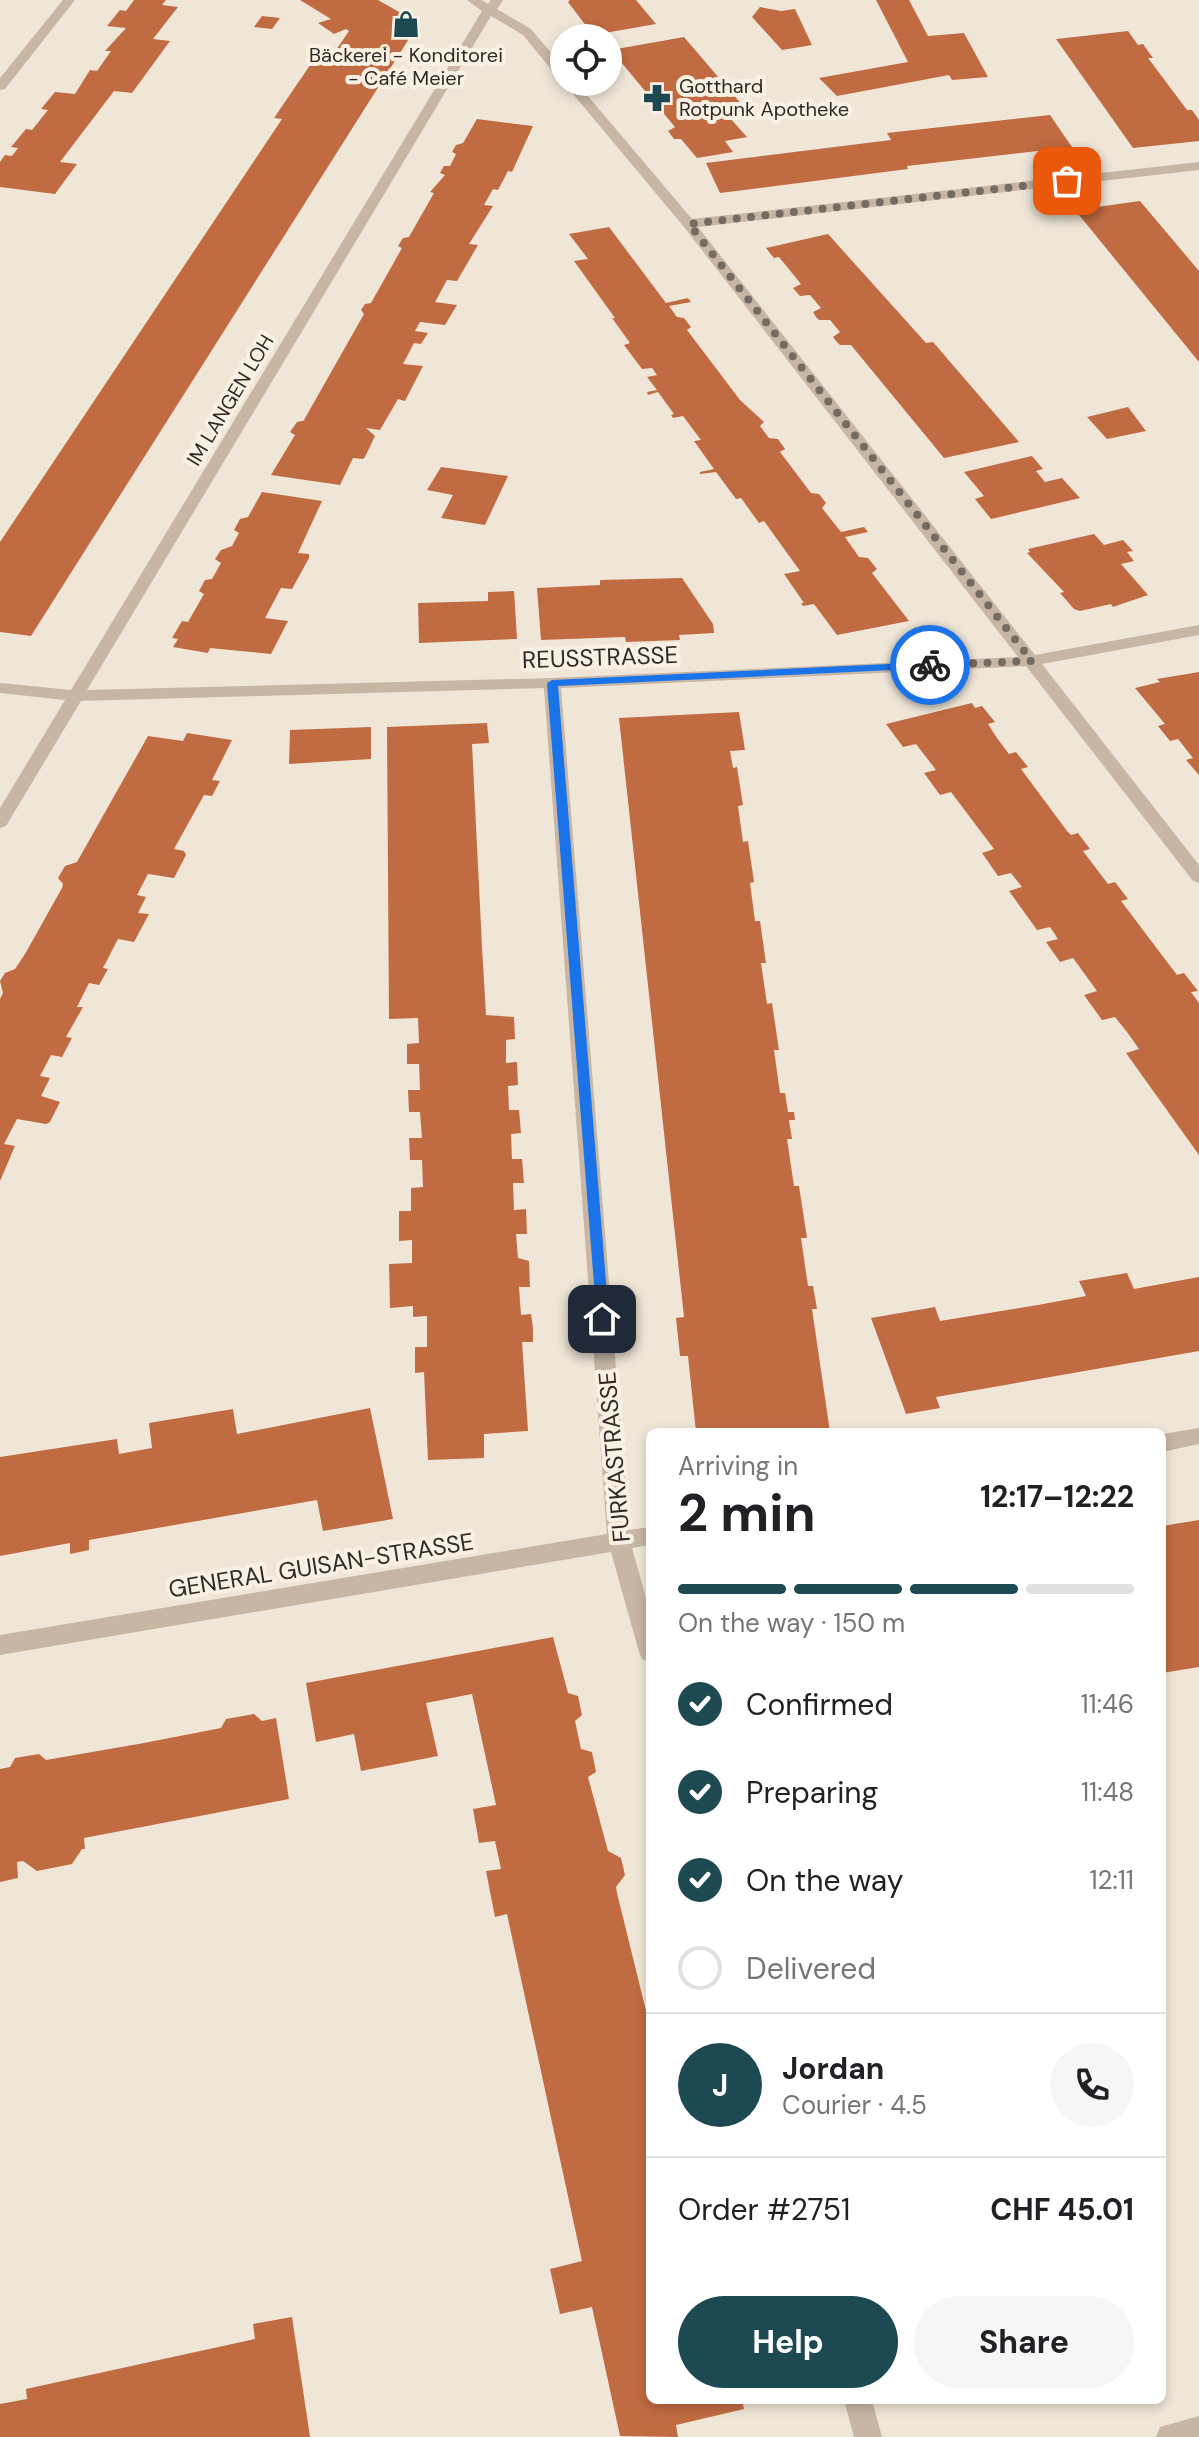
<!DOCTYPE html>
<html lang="en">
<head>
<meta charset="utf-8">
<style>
	:root { --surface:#fff; --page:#f6f6f6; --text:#202124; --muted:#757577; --line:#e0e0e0; --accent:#1d4a52 }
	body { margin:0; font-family:"DM Sans",sans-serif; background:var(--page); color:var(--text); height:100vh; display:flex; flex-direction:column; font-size:30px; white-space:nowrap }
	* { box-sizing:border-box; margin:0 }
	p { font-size:26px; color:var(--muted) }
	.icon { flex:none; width:44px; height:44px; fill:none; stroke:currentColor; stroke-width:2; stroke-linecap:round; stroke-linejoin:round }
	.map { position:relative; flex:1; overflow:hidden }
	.sheet { position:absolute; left:646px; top:1428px; width:520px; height:976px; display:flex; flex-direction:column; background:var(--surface); border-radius:12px; box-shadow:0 4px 12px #0003 }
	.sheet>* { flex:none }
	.controls { position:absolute; left:550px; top:24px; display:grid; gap:16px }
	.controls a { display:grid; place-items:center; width:72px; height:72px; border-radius:50%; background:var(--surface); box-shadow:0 4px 12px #0003; font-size:40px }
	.pin { position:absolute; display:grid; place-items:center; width:68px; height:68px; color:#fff; margin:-34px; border-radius:16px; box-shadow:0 4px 12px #0006 }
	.courier { position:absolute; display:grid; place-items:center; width:80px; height:80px; margin:-40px; border:6px solid #1a73e8; border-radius:50%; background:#fff; color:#222; box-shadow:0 2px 10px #0007 }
	.head em { font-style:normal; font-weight:700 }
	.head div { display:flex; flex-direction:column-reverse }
	.head { display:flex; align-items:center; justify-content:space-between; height:136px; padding:0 32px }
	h1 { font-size:52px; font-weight:700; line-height:60px }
	.bar { display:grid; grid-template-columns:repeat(4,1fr); gap:12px 8px; align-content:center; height:96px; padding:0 32px }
	.bar i { height:10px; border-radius:6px; background:var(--line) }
	.bar .current { background:var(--accent) }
	.bar p { grid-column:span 4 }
	.line { display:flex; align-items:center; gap:20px; padding:0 32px; border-top:2px solid var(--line) }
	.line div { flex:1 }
	.round { display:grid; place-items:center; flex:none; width:84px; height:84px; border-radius:42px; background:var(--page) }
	ol { padding:0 32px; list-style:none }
	li { display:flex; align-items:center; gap:24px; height:88px }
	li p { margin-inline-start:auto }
	li .icon { padding:8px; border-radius:50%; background:var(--accent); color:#fff; stroke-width:4 }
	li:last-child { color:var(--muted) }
	li i { width:44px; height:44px; border:4px solid var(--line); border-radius:50% }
	.cta { display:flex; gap:16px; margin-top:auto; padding:16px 32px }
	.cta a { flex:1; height:92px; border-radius:48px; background:var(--accent); color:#fff; font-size:32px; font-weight:700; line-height:92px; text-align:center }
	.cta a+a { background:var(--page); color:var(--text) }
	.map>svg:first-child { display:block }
</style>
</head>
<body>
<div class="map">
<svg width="1199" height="2437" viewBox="0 0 1199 2437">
	<rect width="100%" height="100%" fill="#efe6d7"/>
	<g fill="#c16b43">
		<polygon points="134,0 166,0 162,5 178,7 153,39 170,41 132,93 114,91 60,162 77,164 55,194 0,187 0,162 5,155 12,156 18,148 11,147 26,129 32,130 48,110 41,109 55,92 75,94 90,70 97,71 111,51 105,51 126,28 107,26 120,10 126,11"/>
		<polygon points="300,0 378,0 415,21 417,26 31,636 0,632 0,542 282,119 274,118 317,55 332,56 349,31 346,29 334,34 318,23 331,19"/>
		<polygon points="570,0 636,0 656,24 593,35 568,2"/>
		<polygon points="876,0 909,0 928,36 964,33 988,77 952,80 949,75 837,96 819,78 908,62"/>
		<polygon points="760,7 781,11 795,9 812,45 782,50 752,17"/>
		<polygon points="262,16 280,18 272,29 254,27"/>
		<polygon points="1128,31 1138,45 1143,44 1153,58 1148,58 1187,110 1192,110 1199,120 1199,141 1133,148 1056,39"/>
		<polygon points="684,37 749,113 729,117 747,137 725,141 733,152 697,158 681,139 674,139 668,131 675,127 611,50"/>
		<polygon points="1050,115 1072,147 907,166 908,169 720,193 706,163 891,140 887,133"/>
		<polygon points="477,119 533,126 512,172 508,171 498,190 493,189 484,205 493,206 469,244 478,245 457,281 447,280 435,302 457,305 445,325 420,322 415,331 428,333 421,344 414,343 403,364 423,366 405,401 398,399 380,430 366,428 375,436 365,457 363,459 353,458 340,485 271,475 295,435 290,432 297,422 306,420 304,420 364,314 361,310 365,304 371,303 402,248 398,246 403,238 409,237 434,193 430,192 445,175 440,173 444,166 450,166 456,154 452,152 456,145 463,143"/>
		<polygon points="1140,201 1199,271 1199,362 1075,210"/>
		<polygon points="609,227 666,303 688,298 691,302 669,306 677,317 684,318 691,327 687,330 740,400 764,422 760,426 769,438 778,439 785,449 780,452 811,493 819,494 826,503 822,508 841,532 864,527 868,532 845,537 859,557 868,558 877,569 872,573 909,621 837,635 814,604 803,606 801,603 804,603 784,574 800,571 764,521 759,523 741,498 736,499 716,472 700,474 700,472 714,469 694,441 701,440 683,416 673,418 671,415 674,414 658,392 648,395 647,392 657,390 647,377 657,375 652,368 642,369 624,345 630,343 612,318 615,318 574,261 588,259 569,234"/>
		<polygon points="828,234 926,343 933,342 1019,442 944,458 851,345 840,345 836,341 833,337 840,332 830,320 819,320 816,317 813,312 821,308 810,295 800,296 793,288 801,284 779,257 774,258 766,248"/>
		<polygon points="1128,407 1146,431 1107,439 1087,417"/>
		<polygon points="1032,456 1043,469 1036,471 1045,482 1062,478 1080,498 991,519 975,499 984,496 964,472"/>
		<polygon points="441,467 508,476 485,525 441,518 453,495 427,490"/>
		<polygon points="262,492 322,501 298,553 309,554 309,558 292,589 281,588 265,618 288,621 271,654 210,648 208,653 173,647 178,639 172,638 182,621 188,622 204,594 199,591 205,580 212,579 221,563 215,559 221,550 232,546 239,533 234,530 240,519 248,517"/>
		<polygon points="1094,534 1104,545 1123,540 1133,551 1127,552 1134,561 1121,564 1148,595 1113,607 1111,604 1080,611 1074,609 1060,593 1064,592 1027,553 1030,552 1028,549"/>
		<polygon points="682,578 713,624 714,633 679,635 680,640 626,642 625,637 541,640 537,588 600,585 600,580"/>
		<polygon points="514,591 517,639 419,643 418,603 488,601 488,592"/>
		<polygon points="1199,672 1199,775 1186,760 1193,758 1178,739 1170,741 1158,726 1165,724 1135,688 1160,682 1157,679"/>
		<polygon points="972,703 975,708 982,706 995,722 988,724 997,738 1009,754 1016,752 1028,767 1021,769 1067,831 1071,835 1078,833 1090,849 1083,851 1108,884 1115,882 1128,899 1121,901 1177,975 1184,973 1198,991 1191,992 1199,1003 1199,1155 1126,1053 1139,1049 1127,1032 1115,1017 1102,1020 1084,995 1097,991 1073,958 1060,962 1046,942 1058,939 1050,927 1037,930 1009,891 1022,887 1011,873 998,876 982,853 994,849 951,792 940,795 924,773 936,770 916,744 903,747 886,724"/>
		<polygon points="739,712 745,750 730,751 733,768 737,767 743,805 738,806 743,842 748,841 754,882 750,883 755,921 760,921 766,963 761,963 767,1004 772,1003 779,1050 774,1050 780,1093 785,1093 788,1112 794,1112 795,1120 789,1120 792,1139 787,1139 794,1186 799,1186 807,1238 801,1238 808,1286 813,1286 817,1309 812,1309 830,1432 696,1432 688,1356 680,1356 676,1318 684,1317 619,718"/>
		<polygon points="487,723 489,743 472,744 482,947 486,1015 514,1017 515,1039 506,1040 506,1063 517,1062 518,1085 508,1086 509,1110 519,1110 520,1122 521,1133 511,1134 512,1159 522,1159 524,1183 513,1183 514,1210 526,1209 527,1234 516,1234 518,1258 529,1261 530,1287 519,1287 521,1315 531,1314 533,1328 533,1342 522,1342 528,1431 484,1434 484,1458 428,1460 424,1372 415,1373 415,1347 427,1347 427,1316 413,1317 413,1306 390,1308 389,1264 412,1263 412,1240 399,1241 399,1211 411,1211 411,1188 423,1187 422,1160 410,1160 409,1138 422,1138 420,1112 409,1112 408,1090 420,1090 419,1064 407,1064 407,1044 419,1043 418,1018 389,1019 387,727"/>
		<polygon points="371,727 371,759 289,764 290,730"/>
		<polygon points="187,733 232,740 212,780 220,781 212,796 204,795 174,849 184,851 186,855 174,878 148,874 137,895 146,897 138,913 149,914 134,942 118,939 103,968 108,969 99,985 89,983 77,1007 83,1007 66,1037 72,1038 62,1057 51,1055 40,1076 50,1078 41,1096 60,1102 50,1122 46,1124 17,1119 4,1144 15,1146 0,1181 0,999 3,993 0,981 5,973 15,969 25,954 62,888 63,884 58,878 65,866 77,862 148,736 183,741"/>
		<polygon points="1127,1273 1134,1289 1199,1277 1199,1351 936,1397 940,1408 906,1414 871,1318 935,1307 940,1321 1038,1305 1086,1296 1079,1281"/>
		<polygon points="370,1408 393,1519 323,1531 317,1500 89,1540 89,1550 70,1554 70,1543 0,1556 0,1457 117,1439 119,1454 152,1448 149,1423 233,1409 237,1434"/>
		<polygon points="1199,1520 1199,1667 1162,1673 1162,1526"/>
		<polygon points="553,1637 568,1693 578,1696 582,1715 575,1721 581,1749 592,1752 596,1772 588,1777 608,1851 621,1858 625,1875 616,1887 617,1893 650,2027 650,2400 742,2400 744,2409 676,2425 678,2437 620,2436 592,2307 560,2314 550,2269 582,2261 507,1914 495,1917 486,1871 501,1869 495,1841 479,1843 473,1809 496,1805 472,1694 426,1703 438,1756 361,1771 354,1734 316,1742 306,1683"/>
		<polygon points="254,1714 262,1721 276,1718 289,1799 84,1838 85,1849 82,1849 72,1864 37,1871 23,1861 17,1862 18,1878 0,1882 0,1769 10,1767 15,1758 39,1754 46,1760 144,1743 221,1728 226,1719"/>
		<polygon points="292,2317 310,2437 0,2437 0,2404 27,2399 26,2389 255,2339 253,2324"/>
	</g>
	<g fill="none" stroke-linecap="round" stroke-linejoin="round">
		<g fill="#c7b6a4" fill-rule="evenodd">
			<polygon points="63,0 75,0 5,89 0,90 0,78"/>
			<polygon points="467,0 482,0 488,4 491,0 503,0 497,9 531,29 564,68 564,80 559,79 523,35 491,16 87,690 552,678 1018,657 684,227 563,82 576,82 692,219 1199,162 1199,170 698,227 1035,655 1199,625 1199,635 1042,664 1199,865 1199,883 1193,881 1026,666 561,688 629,1530 650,1527 650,1545 632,1548 650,1612 650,1662 642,1659 639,1652 611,1552 0,1655 0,1635 607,1534 544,688 81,701 6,826 0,828 0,808 65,700 0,693 0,683 71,690 482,11"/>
			<polygon points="1199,1428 1199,1444 1162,1452 1162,1434"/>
			<polygon points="844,2400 872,2400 882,2437 854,2437"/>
			<polygon points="1199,2416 1199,2437 1156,2437 1160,2427"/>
		</g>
	</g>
	<polygon fill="#1a73e8" points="930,662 934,663 934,668 558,686 609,1319 607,1323 597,1323 547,683 552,680"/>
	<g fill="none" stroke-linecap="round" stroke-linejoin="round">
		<polyline stroke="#746c63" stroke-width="8" stroke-dasharray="0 14.4" points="930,665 1032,661 689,224 1067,181"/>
	</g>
	<defs>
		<g id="shop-bare" transform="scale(2.16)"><path d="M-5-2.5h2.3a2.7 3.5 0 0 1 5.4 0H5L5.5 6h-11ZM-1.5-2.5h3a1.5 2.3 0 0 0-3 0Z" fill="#1d4a52" stroke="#f8f0e3" stroke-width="2.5" paint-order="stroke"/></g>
		<g id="pharmacy-bare" transform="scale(2.16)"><path d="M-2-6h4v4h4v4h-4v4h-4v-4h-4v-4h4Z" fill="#1d4a52" stroke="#f8f0e3" stroke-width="2.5" paint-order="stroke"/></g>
	</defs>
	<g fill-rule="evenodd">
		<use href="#shop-bare" x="406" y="24"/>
		<use href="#pharmacy-bare" x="657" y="98"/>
	</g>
	<g text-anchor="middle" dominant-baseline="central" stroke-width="8" stroke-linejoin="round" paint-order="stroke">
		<g font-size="20" fill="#322a25" stroke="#f8f0e3">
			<text x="406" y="55">Bäckerei - Konditorei<tspan x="406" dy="23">- Café Meier</tspan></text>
			<text x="679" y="86" text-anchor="start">Gotthard<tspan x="679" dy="23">Rotpunk Apotheke</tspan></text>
		</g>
		<g font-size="20" fill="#322a25" stroke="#f8f0e3">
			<text transform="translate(230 400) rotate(-59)">IM LANGEN LOH</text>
		</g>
		<g font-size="24" fill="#322a25" stroke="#f8f0e3">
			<text transform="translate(600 657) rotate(-2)">REUSSTRASSE</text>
			<text transform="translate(614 1457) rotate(-95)">FURKASTRASSE</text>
			<text transform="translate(321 1565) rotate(-9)">GENERAL GUISAN-STRASSE</text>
		</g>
	</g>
</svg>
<div class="controls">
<a><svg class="icon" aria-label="locate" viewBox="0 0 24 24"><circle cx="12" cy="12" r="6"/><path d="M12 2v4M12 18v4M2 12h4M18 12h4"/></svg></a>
</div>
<div class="pin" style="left:1067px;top:181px;background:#ea580c"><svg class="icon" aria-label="bag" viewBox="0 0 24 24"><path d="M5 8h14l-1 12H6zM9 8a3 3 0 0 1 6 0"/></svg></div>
<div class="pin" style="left:602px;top:1319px;background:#1f2937"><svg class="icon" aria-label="home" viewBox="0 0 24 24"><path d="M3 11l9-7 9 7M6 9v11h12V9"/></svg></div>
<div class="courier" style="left:930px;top:665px"><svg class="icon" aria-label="bike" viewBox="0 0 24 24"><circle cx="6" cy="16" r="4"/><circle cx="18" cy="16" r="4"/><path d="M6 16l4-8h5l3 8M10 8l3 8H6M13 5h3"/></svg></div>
<section class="sheet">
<div class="head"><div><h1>2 min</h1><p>Arriving in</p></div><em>12:17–12:22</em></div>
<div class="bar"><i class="current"></i><i class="current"></i><i class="current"></i><i></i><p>On the way · 150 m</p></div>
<ol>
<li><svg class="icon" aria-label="check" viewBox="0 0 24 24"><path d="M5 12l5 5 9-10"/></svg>Confirmed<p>11:46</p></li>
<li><svg class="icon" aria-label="check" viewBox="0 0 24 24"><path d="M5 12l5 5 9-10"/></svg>Preparing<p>11:48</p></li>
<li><svg class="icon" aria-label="check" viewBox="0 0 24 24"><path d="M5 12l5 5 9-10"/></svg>On the way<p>12:11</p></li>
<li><i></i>Delivered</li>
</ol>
<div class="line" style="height:144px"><b class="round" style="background:var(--accent);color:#fff">J</b><div><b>Jordan</b><p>Courier · 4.5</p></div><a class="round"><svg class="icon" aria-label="phone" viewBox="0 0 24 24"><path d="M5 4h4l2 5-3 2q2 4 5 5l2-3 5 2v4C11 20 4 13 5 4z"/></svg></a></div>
<div class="line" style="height:104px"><div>Order #2751</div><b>CHF 45.01</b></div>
<div class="cta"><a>Help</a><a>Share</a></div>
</section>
</div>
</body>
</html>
